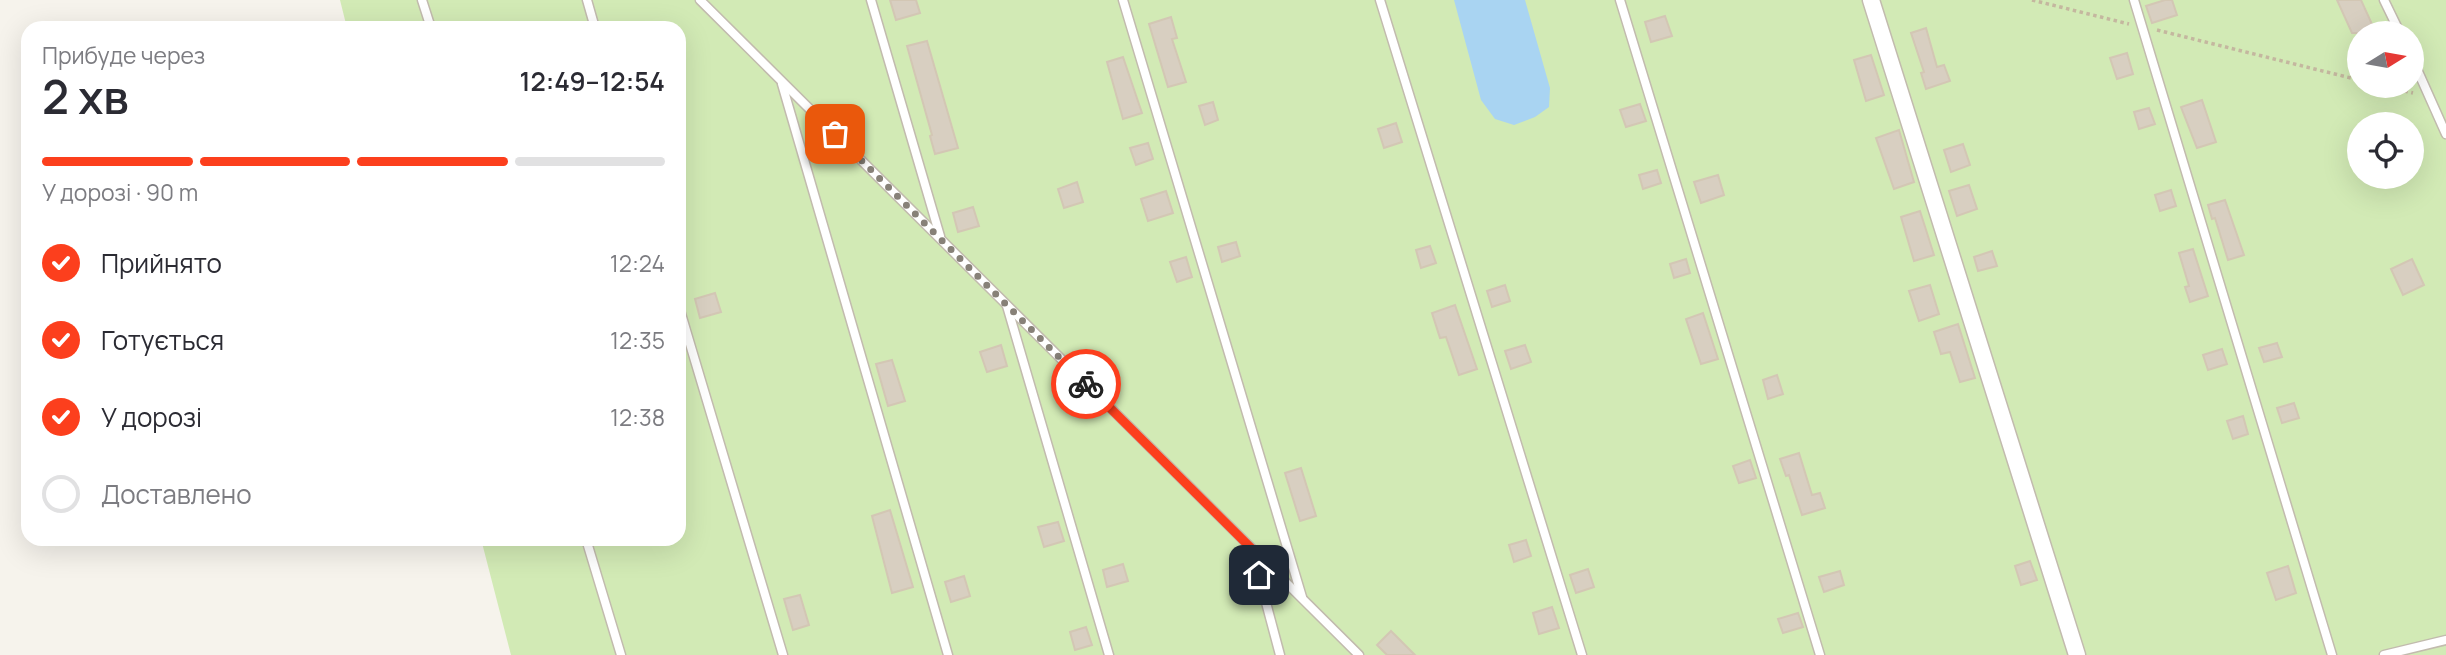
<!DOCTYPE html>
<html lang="uk">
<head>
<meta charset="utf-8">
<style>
	:root { --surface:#fff; --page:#f2f2f3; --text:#2b2b33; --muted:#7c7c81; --line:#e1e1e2; --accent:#fc3f1d }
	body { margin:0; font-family:Manrope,sans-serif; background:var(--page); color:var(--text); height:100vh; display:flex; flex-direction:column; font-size:26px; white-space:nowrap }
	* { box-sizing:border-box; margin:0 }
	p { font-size:23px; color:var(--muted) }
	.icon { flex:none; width:38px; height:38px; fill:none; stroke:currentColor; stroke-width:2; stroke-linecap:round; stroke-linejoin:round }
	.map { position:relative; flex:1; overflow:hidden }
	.sheet { position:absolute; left:21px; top:21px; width:665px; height:525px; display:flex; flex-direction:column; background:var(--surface); border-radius:21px; box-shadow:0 7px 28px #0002 }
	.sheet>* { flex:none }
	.needle { width:46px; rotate:79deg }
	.tools { position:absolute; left:2347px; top:21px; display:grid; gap:14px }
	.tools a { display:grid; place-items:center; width:77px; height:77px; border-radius:50%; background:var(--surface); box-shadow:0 7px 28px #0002; font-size:35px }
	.pin { position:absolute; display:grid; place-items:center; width:60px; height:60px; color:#fff; margin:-30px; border-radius:14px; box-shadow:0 4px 10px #0006 }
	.courier { position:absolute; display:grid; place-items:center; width:70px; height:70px; margin:-35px; border:5px solid #fc3f1d; border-radius:50%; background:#fff; color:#222; box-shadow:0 2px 9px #0007 }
	.overview em { font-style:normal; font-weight:600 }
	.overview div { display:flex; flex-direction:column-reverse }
	.overview { display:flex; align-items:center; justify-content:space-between; height:119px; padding:0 21px }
	h1 { font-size:46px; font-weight:600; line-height:52px }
	.bar { display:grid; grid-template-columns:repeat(4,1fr); gap:10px 7px; align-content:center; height:84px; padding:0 21px }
	.bar i { height:9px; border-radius:5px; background:var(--line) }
	.bar .current { background:var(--accent) }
	.bar p { grid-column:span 4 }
	ol { padding:0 21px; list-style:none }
	li { display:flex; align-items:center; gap:21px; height:77px }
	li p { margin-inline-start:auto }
	li .icon { padding:7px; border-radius:50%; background:var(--accent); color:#fff; stroke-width:4 }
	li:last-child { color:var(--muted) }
	li i { width:38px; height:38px; border:4px solid var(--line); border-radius:50% }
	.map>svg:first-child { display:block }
</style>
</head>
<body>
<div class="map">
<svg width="2446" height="655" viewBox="0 0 2446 655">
	<rect width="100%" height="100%" fill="#f6f3ec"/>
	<path fill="#d2eab5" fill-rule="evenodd" d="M340,0h2106v655h-1935l-30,-116h198v-511h-332zM2359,33h53v53h-53zM2359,124h53v53h-53z"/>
	<polygon fill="#a9d4f2" points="1454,0 1525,0 1550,88 1549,107 1535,117 1514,125 1495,119 1481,100"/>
	<g fill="#d8cfc1" stroke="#d3c7b4" stroke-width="2">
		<polygon points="890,0 916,0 920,13 896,20"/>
		<polygon points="2165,0 2172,0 2177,15 2152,23 2146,6"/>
		<polygon points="2337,0 2361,0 2376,33 2352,33"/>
		<polygon points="1665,16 1672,36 1651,42 1645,22"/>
		<polygon points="1171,17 1177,38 1172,39 1186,82 1168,87 1149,24"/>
		<polygon points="1926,28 1937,67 1944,65 1950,81 1926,89 1921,73 1924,72 1911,33"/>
		<polygon points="927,41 958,148 935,154 930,136 932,135 907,46"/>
		<polygon points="2127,53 2133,74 2117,79 2110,58"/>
		<polygon points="1871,55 1884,95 1866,101 1854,60"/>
		<polygon points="1123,57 1142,113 1123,119 1107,62"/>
		<polygon points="2202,100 2216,142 2197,148 2181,107"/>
		<polygon points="1213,102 1218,120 1205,125 1199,106"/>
		<polygon points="1640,104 1646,121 1626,127 1620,110"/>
		<polygon points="2149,108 2155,124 2139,129 2134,112"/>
		<polygon points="1396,123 1402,142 1384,148 1378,129"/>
		<polygon points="1899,130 1914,182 1894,189 1876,138"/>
		<polygon points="1148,143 1153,159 1136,165 1130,148"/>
		<polygon points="1963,144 1970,165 1951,172 1944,150"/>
		<polygon points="1657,170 1661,183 1643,189 1639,175"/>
		<polygon points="1718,175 1724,195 1701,203 1694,182"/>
		<polygon points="1077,182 1083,202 1064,208 1058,189"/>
		<polygon points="1969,185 1977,209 1957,216 1949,191"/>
		<polygon points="2171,190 2176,206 2160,211 2155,195"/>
		<polygon points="1166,191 1173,213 1148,221 1141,199"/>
		<polygon points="2225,200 2244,255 2228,260 2215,218 2212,219 2208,205"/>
		<polygon points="973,207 979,226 958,232 953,213"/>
		<polygon points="1920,211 1934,255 1914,261 1901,217"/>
		<polygon points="1236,242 1240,256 1222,262 1218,247"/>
		<polygon points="1430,246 1436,263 1421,268 1416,250"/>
		<polygon points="2193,249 2208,296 2190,302 2185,287 2189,286 2179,253"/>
		<polygon points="1992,251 1997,266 1978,271 1974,257"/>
		<polygon points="1186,257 1192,277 1177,282 1170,262"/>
		<polygon points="1686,259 1690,273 1674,278 1670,264"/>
		<polygon points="2412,259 2424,285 2403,295 2391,269"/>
		<polygon points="1505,285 1510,301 1492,307 1487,291"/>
		<polygon points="1930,285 1939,314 1919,321 1909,291"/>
		<polygon points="715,293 721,312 700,318 695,299"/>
		<polygon points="1455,305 1477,369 1459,375 1446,337 1440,338 1432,313"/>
		<polygon points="1703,313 1718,359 1701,364 1686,319"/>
		<polygon points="1958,324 1975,378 1960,382 1950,352 1941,354 1934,332"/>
		<polygon points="2277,343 2282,357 2264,362 2259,348"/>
		<polygon points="1001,345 1007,366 987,372 980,352"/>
		<polygon points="1525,345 1531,362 1511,369 1505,351"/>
		<polygon points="2222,349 2227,364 2208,370 2203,355"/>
		<polygon points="892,360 905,401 888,406 876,364"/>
		<polygon points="1777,375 1783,394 1768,399 1763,380"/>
		<polygon points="2294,403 2299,418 2282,423 2277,408"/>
		<polygon points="2243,416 2248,434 2233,439 2227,421"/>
		<polygon points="1799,453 1812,495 1820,493 1825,508 1802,515 1789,475 1786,476 1780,459"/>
		<polygon points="1750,460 1756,478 1739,483 1733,466"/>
		<polygon points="1301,468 1316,516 1300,521 1285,473"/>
		<polygon points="890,510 913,587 892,593 872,516"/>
		<polygon points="1058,522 1064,541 1044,547 1038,527"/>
		<polygon points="1526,540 1531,556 1514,562 1509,545"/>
		<polygon points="2030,561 2037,580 2021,585 2015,566"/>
		<polygon points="1123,564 1128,581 1107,587 1103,570"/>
		<polygon points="2288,566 2296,593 2276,600 2267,573"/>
		<polygon points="1588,569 1594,587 1576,593 1570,575"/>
		<polygon points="1840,571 1844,585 1824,592 1819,577"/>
		<polygon points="964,576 970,596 951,602 945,582"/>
		<polygon points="800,595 809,625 793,630 784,599"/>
		<polygon points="1552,607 1559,628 1539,634 1533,613"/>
		<polygon points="1798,613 1803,627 1783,633 1778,619"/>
		<polygon points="1086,627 1092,645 1075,650 1070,632"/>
		<polygon points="1391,631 1415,655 1387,655 1377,645"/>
	</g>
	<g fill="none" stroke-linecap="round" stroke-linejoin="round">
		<g stroke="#c2bbae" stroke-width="11">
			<g id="service">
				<polyline points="422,0 431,28"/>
				<polyline points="587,0 595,28"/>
				<polyline points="700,0 1359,655"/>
				<polyline points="871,0 940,236"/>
				<polyline points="1123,0 1302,597"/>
				<polyline points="1380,0 1582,655"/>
				<polyline points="1620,0 1820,655"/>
				<polyline points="2134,0 2332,655"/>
				<polyline points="2384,0 2400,33"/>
				<polyline points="2412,58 2446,134"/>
				<polyline points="782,84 948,655"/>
				<polyline points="1007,306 1109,655"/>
				<polyline points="679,307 783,655"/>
				<polyline points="586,539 621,655"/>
				<polyline points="1252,550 1280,655"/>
				<polyline points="2384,655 2446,640"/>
			</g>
		</g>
		<g stroke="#c2bbae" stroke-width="19">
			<polyline id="minor" points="1871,0 2077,655"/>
		</g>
		<g stroke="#c4b79f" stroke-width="3.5" stroke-dasharray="3.5 3.5" stroke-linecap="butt">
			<polyline points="2032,0 2129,24"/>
			<polyline points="2157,30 2359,80"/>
			<polyline points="2384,86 2413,93"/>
		</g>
		<use href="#service" stroke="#fff" stroke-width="8"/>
		<use href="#minor" stroke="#fff" stroke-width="16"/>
	</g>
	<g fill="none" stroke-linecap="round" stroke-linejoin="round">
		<polyline stroke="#878178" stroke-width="7" stroke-dasharray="0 12.6" points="835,134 1086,384"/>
		<polyline stroke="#fc3f1d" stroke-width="9" points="1086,384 1251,548 1259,575"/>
	</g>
</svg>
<div class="tools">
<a><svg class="needle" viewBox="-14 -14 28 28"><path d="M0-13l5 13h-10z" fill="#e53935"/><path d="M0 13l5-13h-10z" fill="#7c7c81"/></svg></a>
<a><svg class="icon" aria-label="locate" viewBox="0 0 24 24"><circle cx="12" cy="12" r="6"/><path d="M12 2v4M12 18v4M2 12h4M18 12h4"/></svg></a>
</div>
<div class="pin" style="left:835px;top:134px;background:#ea580c"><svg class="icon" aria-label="bag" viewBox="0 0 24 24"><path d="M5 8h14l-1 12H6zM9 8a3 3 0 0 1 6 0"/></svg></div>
<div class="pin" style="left:1259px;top:575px;background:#1f2937"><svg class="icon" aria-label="home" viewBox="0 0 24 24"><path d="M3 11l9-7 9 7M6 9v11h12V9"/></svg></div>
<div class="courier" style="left:1086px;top:384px"><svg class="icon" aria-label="bike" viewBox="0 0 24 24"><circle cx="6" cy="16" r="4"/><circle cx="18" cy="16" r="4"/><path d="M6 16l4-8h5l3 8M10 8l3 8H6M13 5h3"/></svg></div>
<section class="sheet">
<div class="overview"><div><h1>2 хв</h1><p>Прибуде через</p></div><em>12:49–12:54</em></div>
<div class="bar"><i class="current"></i><i class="current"></i><i class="current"></i><i></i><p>У дорозі · 90 m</p></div>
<ol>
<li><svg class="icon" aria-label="check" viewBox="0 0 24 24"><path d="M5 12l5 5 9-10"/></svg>Прийнято<p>12:24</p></li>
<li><svg class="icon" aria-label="check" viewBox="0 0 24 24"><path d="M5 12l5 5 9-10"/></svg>Готується<p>12:35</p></li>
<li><svg class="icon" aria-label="check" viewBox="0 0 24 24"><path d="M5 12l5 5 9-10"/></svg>У дорозі<p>12:38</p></li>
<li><i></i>Доставлено</li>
</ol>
</section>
</div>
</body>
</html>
